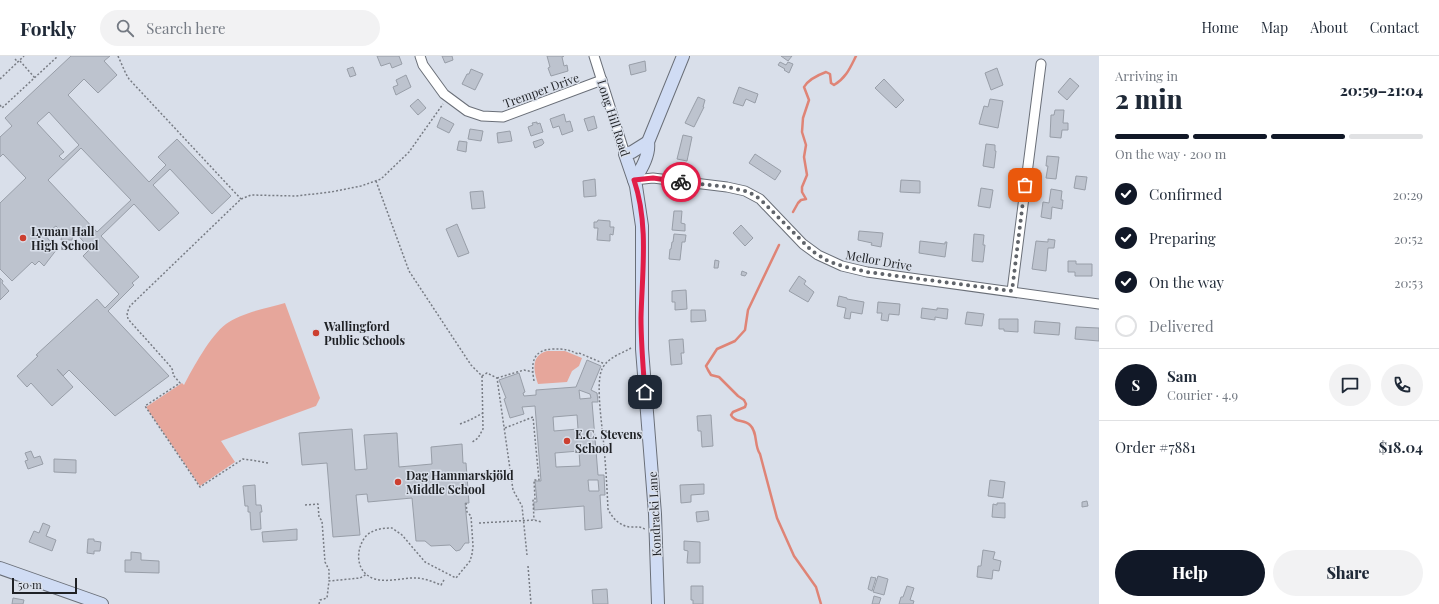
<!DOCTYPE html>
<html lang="en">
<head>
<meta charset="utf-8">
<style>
	:root { --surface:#fff; --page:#f2f2f3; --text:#1f2937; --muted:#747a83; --line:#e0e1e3; --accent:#111827 }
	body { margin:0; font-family:"Playfair Display",serif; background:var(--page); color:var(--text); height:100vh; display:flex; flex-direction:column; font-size:15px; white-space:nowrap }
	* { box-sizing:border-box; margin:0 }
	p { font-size:13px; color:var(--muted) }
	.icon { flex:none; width:22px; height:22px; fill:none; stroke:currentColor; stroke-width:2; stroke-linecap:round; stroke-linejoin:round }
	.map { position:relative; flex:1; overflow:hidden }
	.side { display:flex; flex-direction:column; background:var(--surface); width:340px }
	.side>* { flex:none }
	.scale { position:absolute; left:12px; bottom:10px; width:65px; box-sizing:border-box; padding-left:4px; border:2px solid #1f2125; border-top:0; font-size:11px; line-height:14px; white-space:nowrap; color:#1f2125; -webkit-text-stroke:3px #d9dfea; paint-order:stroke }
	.pin { position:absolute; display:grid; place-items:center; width:34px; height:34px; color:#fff; margin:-17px; border-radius:8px; box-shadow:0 2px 6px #0006 }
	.courier { position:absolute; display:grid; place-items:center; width:40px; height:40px; margin:-20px; border:3px solid #e11d48; border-radius:50%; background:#fff; color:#222; box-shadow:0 1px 5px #0007 }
	.overview em { font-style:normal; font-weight:800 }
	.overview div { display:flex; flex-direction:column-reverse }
	.overview { display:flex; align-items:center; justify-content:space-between; height:68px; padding:0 16px }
	h1 { font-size:26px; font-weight:800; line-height:30px }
	.bar { display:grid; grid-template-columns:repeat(4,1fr); gap:6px 4px; align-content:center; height:48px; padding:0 16px }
	.bar i { height:5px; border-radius:3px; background:var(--line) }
	.bar .on { background:var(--accent) }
	.bar p { grid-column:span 4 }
	.line { display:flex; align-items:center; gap:10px; padding:0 16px; border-top:1px solid var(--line) }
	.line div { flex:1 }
	.round { display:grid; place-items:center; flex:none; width:42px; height:42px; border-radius:21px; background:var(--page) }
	ol { padding:0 16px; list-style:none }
	li { display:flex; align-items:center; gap:12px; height:44px }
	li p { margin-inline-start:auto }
	li .icon { padding:4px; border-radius:50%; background:var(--accent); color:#fff; stroke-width:4 }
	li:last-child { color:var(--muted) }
	li i { width:22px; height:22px; border:2px solid var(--line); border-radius:50% }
	.cta { display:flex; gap:8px; margin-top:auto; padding:8px 16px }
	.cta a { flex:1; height:46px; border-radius:24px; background:var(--accent); color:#fff; font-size:16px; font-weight:800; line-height:46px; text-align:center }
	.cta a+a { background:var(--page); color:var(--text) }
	header { display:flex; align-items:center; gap:24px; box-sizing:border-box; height:56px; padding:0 20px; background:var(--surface); border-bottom:1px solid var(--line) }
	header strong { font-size:19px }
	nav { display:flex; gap:22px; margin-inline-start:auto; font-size:14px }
	.search { width:280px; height:36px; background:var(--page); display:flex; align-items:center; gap:10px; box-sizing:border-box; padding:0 14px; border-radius:22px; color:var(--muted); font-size:15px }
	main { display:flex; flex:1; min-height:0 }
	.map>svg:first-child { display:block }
</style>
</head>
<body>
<header>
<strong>Forkly</strong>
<div class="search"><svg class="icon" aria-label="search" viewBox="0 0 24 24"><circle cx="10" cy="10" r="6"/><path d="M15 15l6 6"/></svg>Search here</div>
<nav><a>Home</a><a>Map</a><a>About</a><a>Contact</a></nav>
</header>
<main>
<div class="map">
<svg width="1099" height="548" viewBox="0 0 1099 548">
	<rect width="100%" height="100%" fill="#d9dfea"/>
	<g fill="#e6a69b">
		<path d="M285,247l35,95 -4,8 -95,35 14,21 -35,24 -54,-79 36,-24 2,2c9,-17 26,-49 42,-61 15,-11 41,-16 59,-21z"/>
		<path d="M547,295h18l17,7 -3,8 -7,5 -5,11 -29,2c-4,-13 -8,-28 9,-33z"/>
	</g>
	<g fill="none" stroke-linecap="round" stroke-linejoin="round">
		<g stroke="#df8476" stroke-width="2.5">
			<path d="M793,156l5,-9 3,-3 5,-1 -4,-7v-5l5,-12 -3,-18 2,-12 -4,-13 1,-14 6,-18 -5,-13c4,-7 14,-12 22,-15l4,2 1,9 3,2c12,-7 16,-17 22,-29"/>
			<path d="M779,189l-31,65 -3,20 -10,11 -18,8 -11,17 2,4 3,5 8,2 19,19 6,4 2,4 -1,3 -12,5 -2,3c4,8 13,4 19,10 8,7 4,21 10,29l17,64 17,38 22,31 5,17"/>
		</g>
	</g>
	<g fill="#bdc3ce" stroke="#989ea8" fill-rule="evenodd">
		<path d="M71,0h39l-6,5 13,14 -19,18 -14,-14 -16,16 81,87 17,-17 -8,-8 19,-18 54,57 -19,18 -42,-45 -17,16 26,28 -20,18 -25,-27 -33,32 38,41 -7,6 2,2 -26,26 61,65 -54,40 -46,-46 -6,6 -6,-7 16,18 -21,19 -21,-23 -4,4 -10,-11 21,-20 -2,-1 61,-56 8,9 14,-14 -36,-38 7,-7 -15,-17h-2l-1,8h-11l1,-8 -6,-6 -12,8 13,15 -13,17 -5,-5 -4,4 -3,-3 -20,19 -12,-12v-66l26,-25 -23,-24 -3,3v-20l12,-11 -7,-8zM49,56l30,33 -16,15 -4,-4 5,-4 -27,-29zM81,92l50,52 -34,32 -49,-52z"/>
		<polygon points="377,0 399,0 402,8 392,12 390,7 381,10"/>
		<polygon points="442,0 452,0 453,4 445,7"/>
		<polygon points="547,0 564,0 562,1 564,10 567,9 568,15 551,20 548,12 550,11"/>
		<polygon points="781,0 792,0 788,5"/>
		<polygon points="645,5 646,15 631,19 629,9"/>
		<polygon points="780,6 786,9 788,6 793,8 789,17 784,14 785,13 778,9"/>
		<polygon points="353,11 356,19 350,21 347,13"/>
		<polygon points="997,12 1003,29 991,34 985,17"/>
		<polygon points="471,13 483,18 475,34 462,28 467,18 469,18"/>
		<polygon points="406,19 411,31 396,39 393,31 398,29 396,24"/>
		<polygon points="1070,22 1079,30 1067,44 1058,36"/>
		<polygon points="884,23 904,44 896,52 875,32"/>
		<polygon points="739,31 758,38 755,47 746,43 743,50 733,47"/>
		<polygon points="698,41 705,44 703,51 704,51 694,71 685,67"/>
		<polygon points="418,43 426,52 418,59 410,50"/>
		<polygon points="990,43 1003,45 998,72 979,68 984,50 988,51"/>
		<polygon points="1055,54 1064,54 1063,67 1068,67 1068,74 1062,74 1061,82 1050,81 1051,59 1054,59"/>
		<polygon points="564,58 566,66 570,65 573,75 562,79 559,70 553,72 550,63"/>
		<polygon points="594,60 597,72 588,75 584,63"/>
		<polygon points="441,61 454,68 449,77 437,71"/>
		<polygon points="537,66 537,68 540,67 543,76 531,80 528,71 533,69 532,67"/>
		<polygon points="470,73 483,75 481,85 468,83"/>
		<polygon points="510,75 512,85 498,87 497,77"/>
		<polygon points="683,79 692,81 687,105 677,103"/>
		<polygon points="542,83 544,87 542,89 535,92 533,86"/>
		<polygon points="459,85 467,86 466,96 457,94"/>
		<polygon points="986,88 995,89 995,95 996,95 994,112 983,110"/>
		<polygon points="755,98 781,115 775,124 749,107"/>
		<polygon points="1047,100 1059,101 1056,123 1046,122 1048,110 1046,110"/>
		<polygon points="1076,120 1087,121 1085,134 1074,132"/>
		<polygon points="595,123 596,140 584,141 583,125"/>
		<polygon points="901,124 920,125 920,137 900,136"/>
		<polygon points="981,132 993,134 990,152 978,150"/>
		<polygon points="1051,133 1062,135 1061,144 1063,144 1062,153 1052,151 1051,163 1041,161 1043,146 1049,147"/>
		<polygon points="483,135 485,152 472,153 470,136"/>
		<polygon points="674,155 682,155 681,167 685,168 685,175 672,174"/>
		<polygon points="598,164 610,165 610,171 614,171 613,179 610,178 610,185 597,184 598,172 594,172 594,166 597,166"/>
		<polygon points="457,168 469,197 458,201 446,173"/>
		<polygon points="741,169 753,182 745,190 733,177"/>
		<polygon points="859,175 883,177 881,191 871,189 872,187 858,184"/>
		<polygon points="674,178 686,179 685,186 682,186 680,204 669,203 670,193 671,193 672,186 673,186"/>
		<polygon points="974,178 984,179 983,189 985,189 983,206 972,205"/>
		<polygon points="1048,183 1055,184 1054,192 1048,192 1046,215 1032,213 1036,185 1048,186"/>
		<polygon points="920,185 945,188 945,186 947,186 945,201 919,197"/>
		<polygon points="715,204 719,205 718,212 714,212"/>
		<polygon points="1068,205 1076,205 1076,208 1092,208 1092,220 1075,220 1075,216 1068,216"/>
		<polygon points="742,215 747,217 745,220 741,219"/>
		<polygon points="799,220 806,225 804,228 814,236 808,246 789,235"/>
		<polygon points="0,222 3,225 2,227 9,235 0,244"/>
		<polygon points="686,234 687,253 675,254 675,246 672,246 672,235"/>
		<polygon points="839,240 847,242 847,243 864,246 862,258 851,256 850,263 844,262 846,252 837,250"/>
		<polygon points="878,246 900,248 899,259 889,258 888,265 881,264 882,257 877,257"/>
		<polygon points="922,252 937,254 937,252 948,253 947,263 935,261 935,264 921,262"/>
		<polygon points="691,254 705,254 706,265 691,266"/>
		<polygon points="967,256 984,258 982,270 965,268"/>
		<polygon points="999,263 1018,263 1018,276 1004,275 1004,273 999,273"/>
		<polygon points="1035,265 1060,267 1059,279 1034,277"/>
		<polygon points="1076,271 1099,272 1099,285 1075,283"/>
		<polygon points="683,283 684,297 681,297 682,308 671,309 669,284"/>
		<path d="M587,304l14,6 -10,24 6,3 1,9h-6l6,73h6l1,20h-5l2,33 -17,2 -1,-24 -50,4v-8h3l-2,-21h6l-6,-75 -13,1 2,7 -14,4 -6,-19 2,-1 -7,-18 20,-7 6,19 -2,1 1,3 12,-1v-5l40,-3zM579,334l11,4 1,4 -11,1zM577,359l1,14 -24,2 -1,-14zM579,395l1,15 -24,1 -1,-14zM588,424h10l1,11h-10z"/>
		<polygon points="711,359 713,390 702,391 701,375 698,375 697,360"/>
		<polygon points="352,373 355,414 367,413 364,379 397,377 399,411 432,408 431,391 462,388 463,407 466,407 469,447 465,447 469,487 465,487 460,494 456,495 450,489 431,490 425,485 416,485 412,442 368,446 367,438 356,439 360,479 333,481 327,407 302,409 299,377"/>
		<polygon points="31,395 34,402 40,400 43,408 28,413 25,405 28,404 25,397"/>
		<polygon points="54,403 76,404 76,417 54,416"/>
		<polygon points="990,424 1005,426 1003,442 988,440"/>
		<polygon points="704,428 704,438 691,439 691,446 681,447 680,429"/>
		<polygon points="255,429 256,449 261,449 262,456 260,456 261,473 251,474 250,456 248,456 248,450 245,450 243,430"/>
		<polygon points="1087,445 1088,450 1082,451 1082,446"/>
		<polygon points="997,447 1005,447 1005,462 992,461 993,448 997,449"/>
		<polygon points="708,455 709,464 697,466 696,456"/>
		<polygon points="43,467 50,470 46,480 56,484 52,495 29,486 34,475 39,477"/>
		<polygon points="297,473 297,484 263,486 262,476"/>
		<polygon points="88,483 94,483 94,485 101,486 100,495 94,495 94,498 87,497"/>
		<polygon points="684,485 700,486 700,507 687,507 688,495 684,494"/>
		<polygon points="983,494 995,496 993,503 1001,505 999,515 993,514 992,523 977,521 978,510 981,510"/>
		<polygon points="131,496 141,497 141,504 159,505 159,517 125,516 125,504 131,504"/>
		<polygon points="878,520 888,523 884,539 873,536"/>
		<polygon points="871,521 876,522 872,535 868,533"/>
		<polygon points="691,530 703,530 703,548 693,548 693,544 691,544"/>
		<polygon points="907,530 914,532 910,544 914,545 913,548 899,548 901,541 903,541"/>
		<polygon points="607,533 608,548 593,548 592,534"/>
		<polygon points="874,540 881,542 879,548 872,548"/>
		<polygon points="13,542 24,544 23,548 12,548"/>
	</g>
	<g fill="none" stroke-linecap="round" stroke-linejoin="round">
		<g stroke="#6a6f78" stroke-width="11">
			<g id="street">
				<polyline points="420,0 423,9 444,38 467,55 482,60 503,61 602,24"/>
				<polyline points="594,0 625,98"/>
				<polyline points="634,124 653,122 727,131 745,135 760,143 803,188 818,199 842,210 867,216 1099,248"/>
				<polyline points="1012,235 1041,8"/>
			</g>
		</g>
		<g stroke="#6a6f78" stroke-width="14">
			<g id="secondary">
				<polyline points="648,86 632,96 625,98 636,130 642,170 642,293 655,458 658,548"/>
				<path d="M634,124c7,-10 16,-25 14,-38l35,-86"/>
				<polyline points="0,512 102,548"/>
			</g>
		</g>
		<g stroke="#787c84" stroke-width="1.5" stroke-dasharray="2 2" stroke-linecap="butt">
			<polyline points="118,0 126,18 129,23 241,143"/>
			<polyline points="15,3 18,6"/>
			<polyline points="20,5 35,22"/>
			<polyline points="0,23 24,0"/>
			<polyline points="0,49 2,52 58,0"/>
			<polyline points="376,125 409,215 471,309 482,320 483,373 478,382 471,387"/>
			<path d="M631,292c-10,6 -23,9 -29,21 -7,15 1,61 2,79 2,21 3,41 4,61 4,9 12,17 22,18 6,0 11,-1 16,3"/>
			<polyline points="482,320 487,317 497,322 513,434 522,450 527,499"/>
			<polyline points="497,322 524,314 533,316"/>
			<path d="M534,325c-3,-18 -2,-31 19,-32 12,0 14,0 25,5l1,-1 26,11"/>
			<polyline points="460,368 470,364 483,357"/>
			<polyline points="505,372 533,361 539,424 534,424 535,443 533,443 534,464"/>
			<polyline points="268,407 251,404 243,403 200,431 145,350 180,327 173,319 173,315 171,311 128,263 127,257 130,250 241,143 251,139 296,140 331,136 361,130 381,123 409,96 443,48"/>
			<polyline points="305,449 318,448 319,461 322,465 325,506 329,514 329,525"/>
			<polyline points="479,467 534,464 542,466"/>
			<polyline points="528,510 531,548"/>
			<path d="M444,524l-3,5c-7,-3 -15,-6 -23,-7 -14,-1 -30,5 -43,1 -20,-6 -20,-30 -9,-43 7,-7 17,-8 26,-8l10,7 23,27 31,16 14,-17 2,-7 1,-8 -2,-30 -4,-4 -1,-9"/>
			<polyline points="319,548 320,544 327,542 329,525 360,522 367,518"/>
		</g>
		<use href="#street" stroke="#fff" stroke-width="9"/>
		<use href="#secondary" stroke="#d0dcf4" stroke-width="12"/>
	</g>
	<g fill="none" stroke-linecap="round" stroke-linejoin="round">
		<polyline stroke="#60646a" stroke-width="4" stroke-dasharray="0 7.2" points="681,126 728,131 749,136 760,143 812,195 828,205 842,210 867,216 1012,235 1025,129"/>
		<path stroke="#e11d48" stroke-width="5" d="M645,336c-2,-25 -4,-49 -4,-74 1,-45 8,-94 -7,-138l19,-2 28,4"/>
	</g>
	<g fill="#cc3f30" stroke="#d9dfea" stroke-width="1.5">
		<circle cx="23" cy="182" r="4"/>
		<circle cx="316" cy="277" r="4"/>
		<circle cx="567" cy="385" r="4"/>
		<circle cx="398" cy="426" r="4"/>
	</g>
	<g text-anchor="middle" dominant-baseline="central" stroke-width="3" stroke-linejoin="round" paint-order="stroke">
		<g font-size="12" fill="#1f2125" stroke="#d9dfea">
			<text transform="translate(541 34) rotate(-20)">Tremper Drive</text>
			<text transform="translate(614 62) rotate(72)">Long Hill Road</text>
			<text transform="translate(879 204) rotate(10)">Mellor Drive</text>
			<text transform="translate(654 458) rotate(-93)">Kondracki Lane</text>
		</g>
		<g font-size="12" font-weight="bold" fill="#1f2125" stroke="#d9dfea" text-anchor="start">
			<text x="31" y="175">Lyman Hall<tspan x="31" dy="14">High School</tspan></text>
			<text x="324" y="270">Wallingford<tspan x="324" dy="14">Public Schools</tspan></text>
			<text x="575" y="378">E.C. Stevens<tspan x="575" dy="14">School</tspan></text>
			<text x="406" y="419">Dag Hammarskjöld<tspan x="406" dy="14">Middle School</tspan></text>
		</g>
	</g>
</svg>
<div class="scale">50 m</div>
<div class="pin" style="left:1025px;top:129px;background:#ea580c"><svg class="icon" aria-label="bag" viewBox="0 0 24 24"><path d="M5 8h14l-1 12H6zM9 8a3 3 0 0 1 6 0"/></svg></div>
<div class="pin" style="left:645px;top:336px;background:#1f2937"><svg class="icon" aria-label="home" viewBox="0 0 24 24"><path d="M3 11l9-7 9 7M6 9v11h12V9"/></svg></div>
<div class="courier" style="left:681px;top:126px"><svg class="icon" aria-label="bike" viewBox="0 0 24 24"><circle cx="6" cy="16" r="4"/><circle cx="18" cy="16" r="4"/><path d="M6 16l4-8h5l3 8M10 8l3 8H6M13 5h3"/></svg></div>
</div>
<section class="side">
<div class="overview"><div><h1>2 min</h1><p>Arriving in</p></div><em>20:59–21:04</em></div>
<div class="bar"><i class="on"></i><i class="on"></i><i class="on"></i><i></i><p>On the way · 200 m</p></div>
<ol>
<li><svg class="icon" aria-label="check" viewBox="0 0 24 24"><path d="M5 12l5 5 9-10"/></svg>Confirmed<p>20:29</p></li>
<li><svg class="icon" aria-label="check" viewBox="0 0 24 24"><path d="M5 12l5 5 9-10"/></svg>Preparing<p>20:52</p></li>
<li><svg class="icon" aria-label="check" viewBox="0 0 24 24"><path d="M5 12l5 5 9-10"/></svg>On the way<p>20:53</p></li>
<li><i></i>Delivered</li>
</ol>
<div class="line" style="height:72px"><b class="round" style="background:var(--accent);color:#fff">S</b><div><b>Sam</b><p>Courier · 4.9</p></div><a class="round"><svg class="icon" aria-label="chat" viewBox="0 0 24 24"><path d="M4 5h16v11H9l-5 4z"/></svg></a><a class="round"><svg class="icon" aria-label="phone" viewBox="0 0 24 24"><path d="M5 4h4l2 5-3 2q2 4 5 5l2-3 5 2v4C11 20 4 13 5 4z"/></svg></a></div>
<div class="line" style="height:52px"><div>Order #7881</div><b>$18.04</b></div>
<div class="cta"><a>Help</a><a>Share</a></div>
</section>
</main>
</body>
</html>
